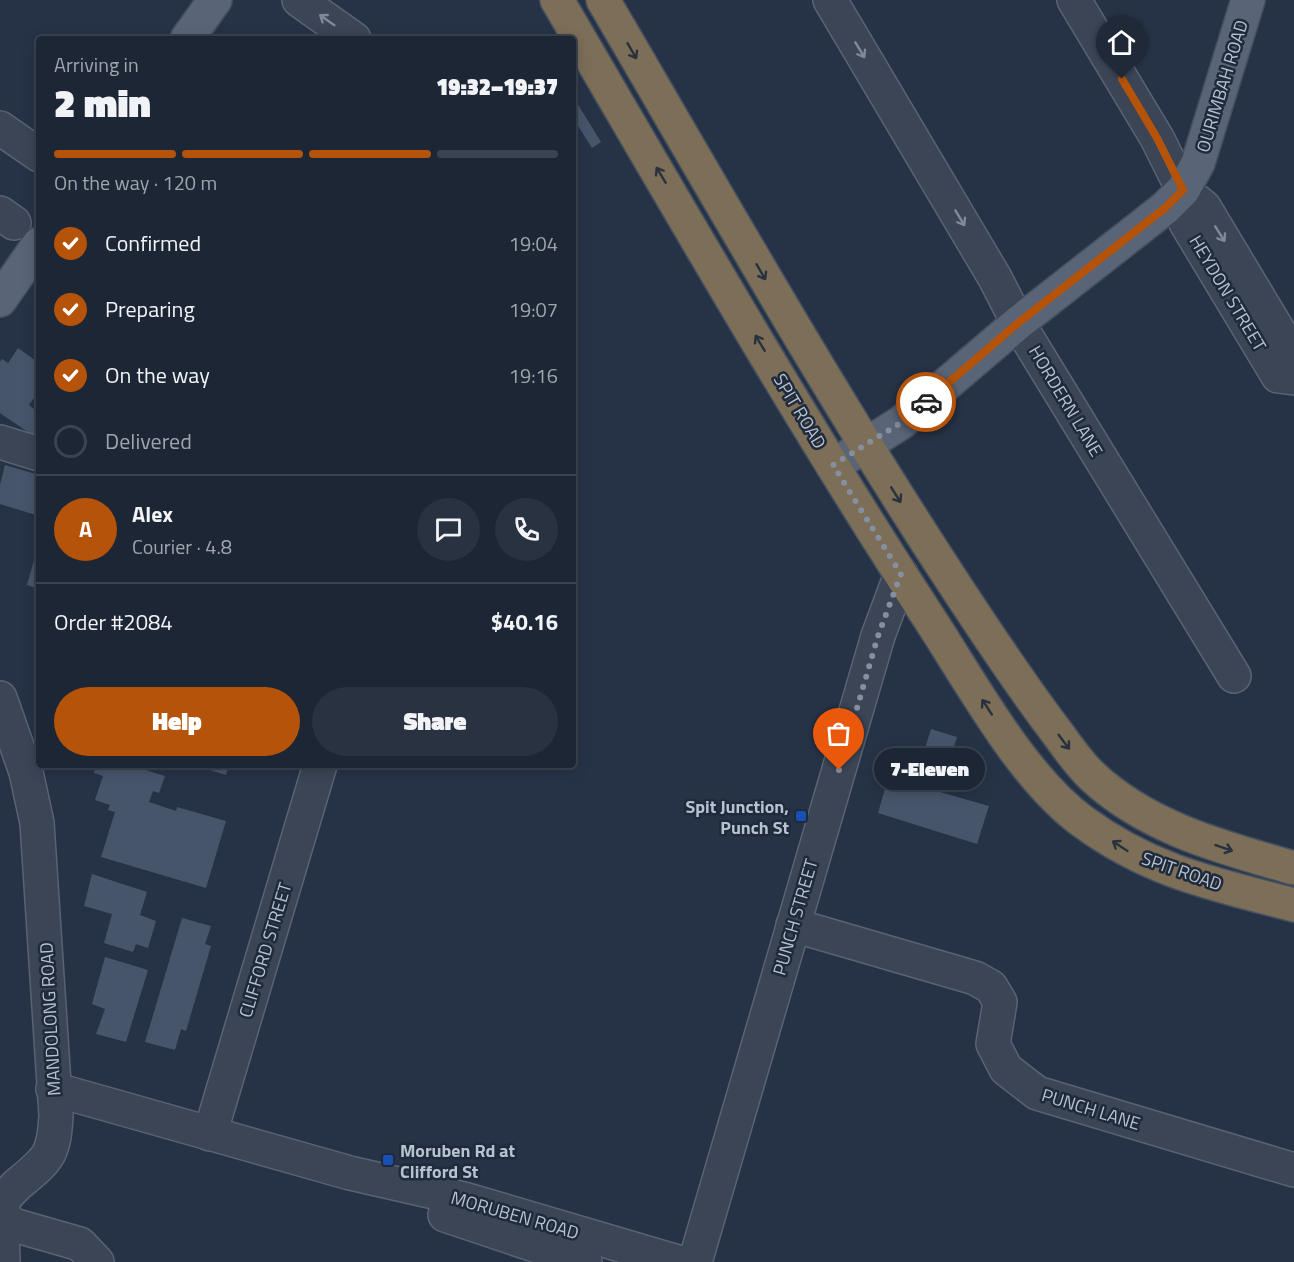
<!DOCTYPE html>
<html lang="en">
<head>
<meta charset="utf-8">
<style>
	:root { --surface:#1c2635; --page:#293241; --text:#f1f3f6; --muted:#a0a5ad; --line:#3a4350; --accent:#b45309 }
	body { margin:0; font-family:"Titillium Web",sans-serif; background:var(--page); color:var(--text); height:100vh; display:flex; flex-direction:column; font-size:22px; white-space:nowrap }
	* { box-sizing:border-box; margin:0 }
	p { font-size:20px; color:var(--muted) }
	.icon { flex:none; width:33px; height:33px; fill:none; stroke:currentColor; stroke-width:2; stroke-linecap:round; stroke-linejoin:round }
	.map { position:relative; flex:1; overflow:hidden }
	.sheet { position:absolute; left:36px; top:36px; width:540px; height:732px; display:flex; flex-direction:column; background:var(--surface); border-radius:6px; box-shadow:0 3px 15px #0003,0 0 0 2px var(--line) }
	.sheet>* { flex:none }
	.pin { position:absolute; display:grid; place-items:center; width:51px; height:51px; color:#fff; margin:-62px -26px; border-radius:50% 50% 50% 0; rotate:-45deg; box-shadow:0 0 6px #0007 }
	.pin .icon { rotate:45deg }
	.courier { position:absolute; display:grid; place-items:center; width:60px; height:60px; margin:-30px; border:4px solid #b45309; border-radius:50%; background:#fff; color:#222; box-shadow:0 2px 8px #0007 }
	.bubble { position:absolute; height:42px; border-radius:21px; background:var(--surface); box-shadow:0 3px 15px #0003,0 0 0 2px var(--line); font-size:20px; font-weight:800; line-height:42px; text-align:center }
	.overview em { font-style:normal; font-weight:800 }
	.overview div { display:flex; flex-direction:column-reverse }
	.overview { display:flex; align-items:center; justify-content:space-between; height:102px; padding:0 18px }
	h1 { font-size:39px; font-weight:800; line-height:45px }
	.bar { display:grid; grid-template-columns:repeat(4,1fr); gap:9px 6px; align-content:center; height:72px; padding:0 18px }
	.bar i { height:8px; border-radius:4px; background:var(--line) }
	.bar .current { background:var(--accent) }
	.bar p { grid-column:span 4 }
	.line { display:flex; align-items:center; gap:15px; padding:0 18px; border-top:2px solid var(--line) }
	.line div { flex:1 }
	.round { display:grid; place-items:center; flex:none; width:63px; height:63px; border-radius:32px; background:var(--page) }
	ol { padding:0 18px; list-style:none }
	li { display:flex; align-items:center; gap:18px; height:66px }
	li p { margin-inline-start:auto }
	li .icon { padding:6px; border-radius:50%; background:var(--accent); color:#fff; stroke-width:4 }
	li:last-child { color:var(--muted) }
	li i { width:33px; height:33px; border:3px solid var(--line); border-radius:50% }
	.button { display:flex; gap:12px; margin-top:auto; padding:12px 18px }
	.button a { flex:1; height:69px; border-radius:36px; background:var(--accent); color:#fff; font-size:24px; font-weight:800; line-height:69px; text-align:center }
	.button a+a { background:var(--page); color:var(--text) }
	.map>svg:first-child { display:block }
</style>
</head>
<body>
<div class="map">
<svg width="1294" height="1262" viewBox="0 0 1294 1262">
	<rect width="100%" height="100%" fill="#263347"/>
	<g fill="#47556b">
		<polygon points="577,103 601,142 592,148 573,118 573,105"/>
		<polygon points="18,348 39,363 39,391 29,405 39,413 38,439 0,413 0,362 2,359 8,363"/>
		<polygon points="5,465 39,475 39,516 0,504 0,485"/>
		<polygon points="37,550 39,551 39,589 27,585"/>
		<polygon points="931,729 957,737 940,792 989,806 977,844 878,813 889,775 914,784"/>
		<polygon points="96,765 129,765 165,776 159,793 153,791 149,802 176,811 177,807 226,821 206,888 101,857 115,812 108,810 110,805 95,800 103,776 94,773"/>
		<polygon points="193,765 229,765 226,775"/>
		<polygon points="92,874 147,892 140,915 156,921 148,948 136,944 133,952 104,943 112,914 84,906"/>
		<polygon points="182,918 211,926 205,944 211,946 186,1031 181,1029 175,1050 145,1042"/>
		<polygon points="105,957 148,970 126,1042 96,1034 105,1009 92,1004"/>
	</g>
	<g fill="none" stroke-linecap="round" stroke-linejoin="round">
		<g stroke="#596373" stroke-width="36">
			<g id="minor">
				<polyline points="299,0 354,39"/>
				<polyline points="830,0 995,278 1018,323 1234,676"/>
				<polyline points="1074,0 1157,138 1183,190 1186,223 1278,376 1294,378"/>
				<polyline points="0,128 39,155"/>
				<polyline points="1183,190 1204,207 1294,357"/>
				<polyline points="0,213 14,223"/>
				<polyline points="0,442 39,454"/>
				<path d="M0,698l26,74 11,51 19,292c-2,41 -8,44 -38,69 -5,5 -12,11 -15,18 -3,17 0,42 0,60"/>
				<polyline points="793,925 975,978 991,987 1000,1002 993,1044 1006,1069 1037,1093 1294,1170"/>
				<polyline points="53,1089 350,1173 464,1199 678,1262"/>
				<polyline points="210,1134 320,765"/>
				<polyline points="1,1210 10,1224 80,1244 97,1262"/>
				<polyline points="445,1215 585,1262"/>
				<polyline points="695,1262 878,636 901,574"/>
			</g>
		</g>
		<g stroke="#444e5f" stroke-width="36">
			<g id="major">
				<polyline points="187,39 215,0"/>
				<polyline points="0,300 39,244"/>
				<polyline points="833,466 902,422 1018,323 1165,208 1183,190 1198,163 1248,0"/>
			</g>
		</g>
		<g stroke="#455060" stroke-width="36">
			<g id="highway">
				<path d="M557,0c121,207 241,417 372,618 42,64 92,158 153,203 69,51 132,63 212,84"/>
				<path d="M603,0c113,193 223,388 346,576 32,49 65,99 100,146 14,18 27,39 43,54 55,52 132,72 202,92"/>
			</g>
		</g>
		<use href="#minor" stroke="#3b4556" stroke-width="33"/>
		<use href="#major" stroke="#596476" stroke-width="33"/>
		<use href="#highway" stroke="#7c6e57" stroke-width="33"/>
	</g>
	<defs><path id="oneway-shaft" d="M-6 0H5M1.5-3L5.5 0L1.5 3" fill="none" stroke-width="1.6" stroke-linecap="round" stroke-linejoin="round" transform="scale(1.5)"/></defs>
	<g stroke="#808999">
		<use href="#oneway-shaft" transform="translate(327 20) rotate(-145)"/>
		<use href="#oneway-shaft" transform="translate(860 50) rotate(59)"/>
		<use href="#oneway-shaft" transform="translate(960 218) rotate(59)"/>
		<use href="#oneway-shaft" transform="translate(1220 234) rotate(58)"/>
	</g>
	<g stroke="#28313e">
		<use href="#oneway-shaft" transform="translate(632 51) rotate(60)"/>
		<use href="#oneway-shaft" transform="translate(661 175) rotate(-121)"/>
		<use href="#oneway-shaft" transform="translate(761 272) rotate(60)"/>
		<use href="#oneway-shaft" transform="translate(760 343) rotate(-121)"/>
		<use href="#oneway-shaft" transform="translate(896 495) rotate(58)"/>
		<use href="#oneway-shaft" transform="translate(987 707) rotate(-123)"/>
		<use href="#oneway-shaft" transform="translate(1064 742) rotate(53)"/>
		<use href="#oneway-shaft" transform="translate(1120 846) rotate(-147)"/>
		<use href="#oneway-shaft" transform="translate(1224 848) rotate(19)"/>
	</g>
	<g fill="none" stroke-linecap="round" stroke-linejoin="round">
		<polyline stroke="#858f9f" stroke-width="6" stroke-dasharray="0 10.8" points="839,770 878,636 901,574 833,465 902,422 926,402"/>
		<polyline stroke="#b45309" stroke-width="8" points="926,402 1018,323 1165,208 1183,190 1157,138 1122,79"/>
	</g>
	<g fill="#1a4fb4" stroke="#1f2a3b" stroke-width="2">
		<rect x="795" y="810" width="12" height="12" rx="3"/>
		<rect x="382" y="1154" width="12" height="12" rx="3"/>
	</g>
	<g text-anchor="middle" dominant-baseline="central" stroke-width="5" stroke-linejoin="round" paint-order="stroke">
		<g font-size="18" fill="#b8c1cf" stroke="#1f2a3b">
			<text transform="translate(1222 86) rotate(-73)">OURIMBAH ROAD</text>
			<text transform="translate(1228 293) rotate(59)">HEYDON STREET</text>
			<text transform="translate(1066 401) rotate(59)">HORDERN LANE</text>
			<text transform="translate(800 411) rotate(59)">SPIT ROAD</text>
			<text transform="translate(1182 871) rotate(19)">SPIT ROAD</text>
			<text transform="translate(795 917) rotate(-74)">PUNCH STREET</text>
			<text transform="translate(265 950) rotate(-73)">CLIFFORD STREET</text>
			<text transform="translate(50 1019) rotate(-93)">MANDOLONG ROAD</text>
			<text transform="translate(1091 1109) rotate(17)">PUNCH LANE</text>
			<text transform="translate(515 1215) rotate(16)">MORUBEN ROAD</text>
		</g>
		<g font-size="18" font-weight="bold" fill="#b8c1cf" stroke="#1f2a3b" text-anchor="end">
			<text x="789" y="806">Spit Junction,<tspan x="789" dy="21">Punch St</tspan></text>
			<text x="400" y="1150" text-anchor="start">Moruben Rd at<tspan x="400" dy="21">Clifford St</tspan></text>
		</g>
	</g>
</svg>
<div class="pin" style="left:839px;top:770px;background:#ea580c"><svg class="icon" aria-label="bag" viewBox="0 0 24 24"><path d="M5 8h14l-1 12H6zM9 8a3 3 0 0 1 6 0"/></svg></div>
<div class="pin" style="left:1122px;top:79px;background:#1f2937"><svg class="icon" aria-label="home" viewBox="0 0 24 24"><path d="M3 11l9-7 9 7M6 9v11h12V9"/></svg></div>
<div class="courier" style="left:926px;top:402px"><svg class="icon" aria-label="car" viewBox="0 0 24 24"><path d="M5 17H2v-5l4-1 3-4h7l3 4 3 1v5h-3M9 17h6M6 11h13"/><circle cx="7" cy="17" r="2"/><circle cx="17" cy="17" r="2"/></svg></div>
<div class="bubble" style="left:874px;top:748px;width:111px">7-Eleven</div>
<section class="sheet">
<div class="overview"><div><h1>2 min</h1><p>Arriving in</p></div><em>19:32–19:37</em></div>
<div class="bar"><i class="current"></i><i class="current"></i><i class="current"></i><i></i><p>On the way · 120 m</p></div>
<ol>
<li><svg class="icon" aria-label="check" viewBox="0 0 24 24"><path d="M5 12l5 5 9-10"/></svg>Confirmed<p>19:04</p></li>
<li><svg class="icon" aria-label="check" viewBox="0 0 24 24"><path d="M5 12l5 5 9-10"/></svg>Preparing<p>19:07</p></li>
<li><svg class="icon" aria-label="check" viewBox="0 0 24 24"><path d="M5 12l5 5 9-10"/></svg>On the way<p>19:16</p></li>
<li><i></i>Delivered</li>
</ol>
<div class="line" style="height:108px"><b class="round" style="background:var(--accent);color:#fff">A</b><div><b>Alex</b><p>Courier · 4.8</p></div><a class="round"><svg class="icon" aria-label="chat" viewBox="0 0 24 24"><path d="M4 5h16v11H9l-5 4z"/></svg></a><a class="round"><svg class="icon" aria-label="phone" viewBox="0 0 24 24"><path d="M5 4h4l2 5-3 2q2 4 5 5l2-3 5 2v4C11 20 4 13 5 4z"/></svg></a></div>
<div class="line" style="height:78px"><div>Order #2084</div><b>$40.16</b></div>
<div class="button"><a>Help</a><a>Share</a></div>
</section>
</div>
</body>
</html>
